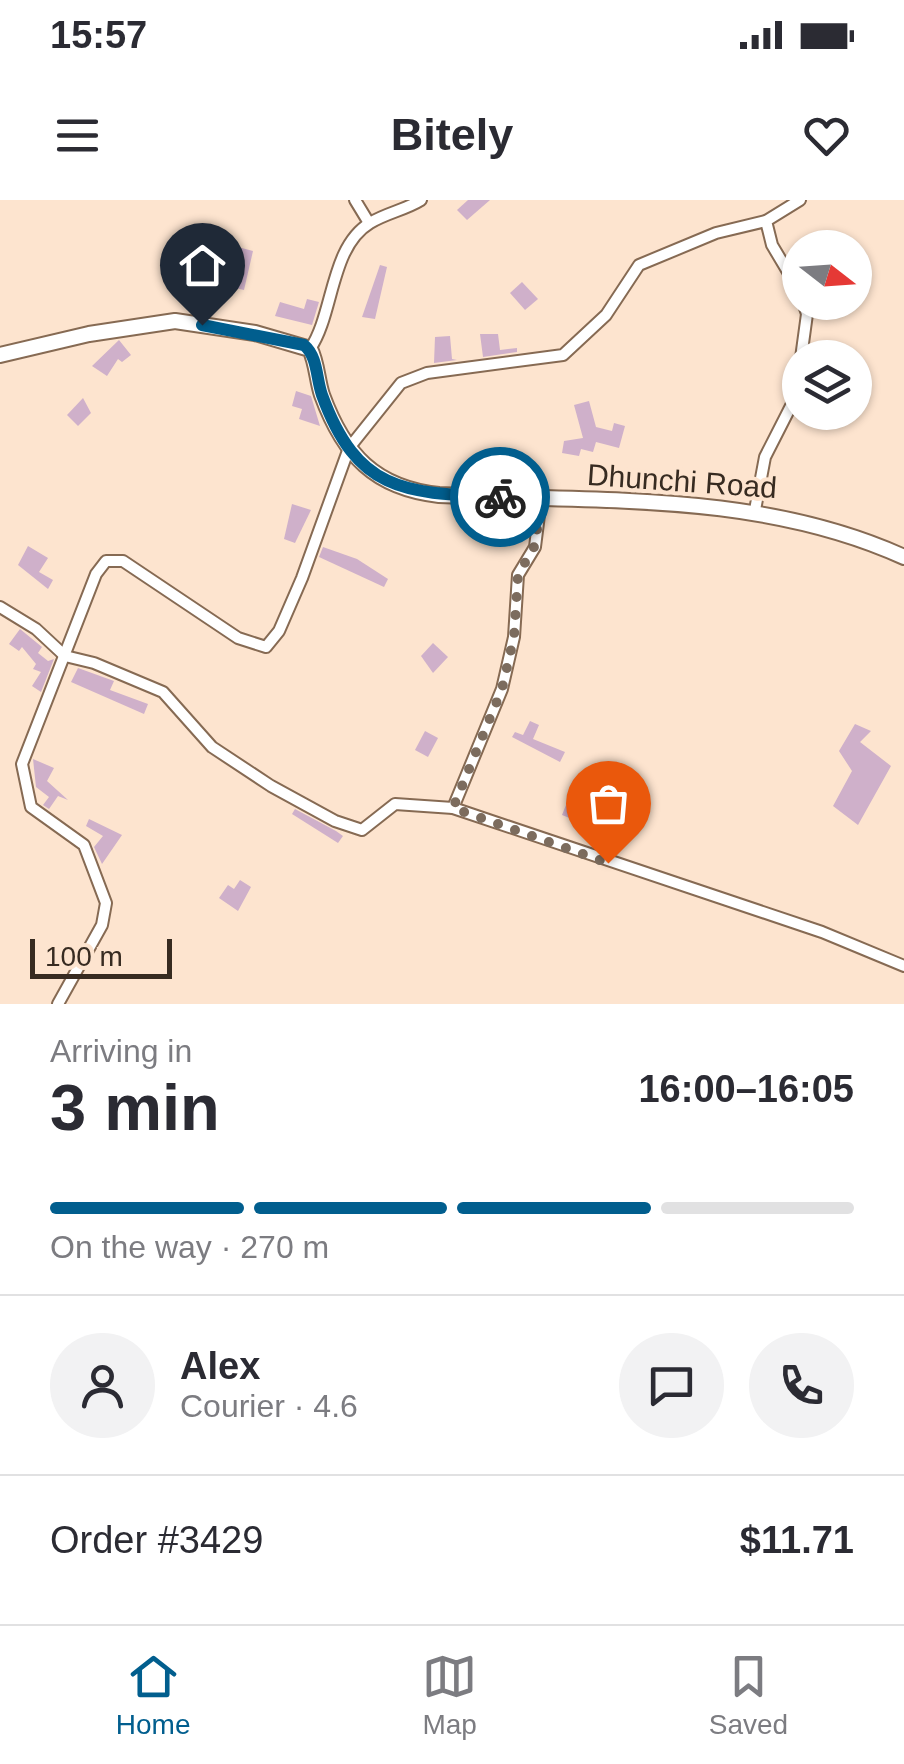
<!DOCTYPE html>
<html lang="en">
<head>
<meta charset="utf-8">
<style>
	:root { --surface:#fff; --page:#f2f2f3; --text:#2b2b33; --muted:#7c7c81; --line:#e1e1e2; --accent:#015e8e }
	body { margin:0; font-family:Helvetica,sans-serif; background:var(--page); color:var(--text); height:100vh; display:flex; flex-direction:column; font-size:38px; white-space:nowrap }
	* { box-sizing:border-box; margin:0 }
	p { font-size:32px; color:var(--muted) }
	.icon { flex:none; width:55px; height:55px; fill:none; stroke:currentColor; stroke-width:2; stroke-linecap:round; stroke-linejoin:round }
	.map { position:relative; height:804px; overflow:hidden }
	.side { display:flex; flex-direction:column; background:var(--surface); flex:1 }
	.side>* { flex:none }
	.needle { width:65px; rotate:107deg }
	.buttons { position:absolute; left:782px; top:30px; display:grid; gap:20px }
	.buttons a { display:grid; place-items:center; width:90px; height:90px; border-radius:50%; background:var(--surface); box-shadow:0 2px 8px #0004; font-size:50px }
	.scale { position:absolute; left:30px; bottom:25px; width:142px; box-sizing:border-box; padding-left:10px; border:5px solid #372b21; border-top:0; font-size:28px; line-height:35px; white-space:nowrap; color:#372b21; -webkit-text-stroke:8px #fde4cf; paint-order:stroke }
	.pin { position:absolute; display:grid; place-items:center; width:85px; height:85px; color:#fff; margin:-102px -42px; border-radius:50% 50% 50% 0; rotate:-45deg; box-shadow:0 0 10px #0007 }
	.pin .icon { rotate:45deg }
	.courier { position:absolute; display:grid; place-items:center; width:100px; height:100px; margin:-50px; border:8px solid #015e8e; border-radius:50%; background:#fff; color:#222; box-shadow:0 2px 12px #0007 }
	.summary em { font-style:normal; font-weight:600 }
	.summary div { display:flex; flex-direction:column-reverse }
	.summary { display:flex; align-items:center; justify-content:space-between; height:170px; padding:0 50px }
	h1 { font-size:65px; font-weight:600; line-height:75px }
	.bar { display:grid; grid-template-columns:repeat(4,1fr); gap:15px 10px; align-content:center; height:120px; padding:0 50px }
	.bar i { height:12px; border-radius:8px; background:var(--line) }
	.bar .on { background:var(--accent) }
	.bar p { grid-column:span 4 }
	.line { display:flex; align-items:center; gap:25px; padding:0 50px; border-top:2px solid var(--line) }
	.line div { flex:1 }
	.round { display:grid; place-items:center; flex:none; width:105px; height:105px; border-radius:52px; background:var(--page) }
	.status { display:flex; justify-content:space-between; align-items:center; height:70px; padding:0 50px; background:var(--surface); direction:ltr }
	.status svg { height:28px; fill:currentColor }
	header { display:flex; justify-content:space-between; align-items:center; height:130px; padding:0 50px; background:var(--surface); font-size:45px; font-weight:600 }
	.tabs { display:flex; justify-content:space-around; align-items:center; height:140px; border-top:2px solid var(--line); background:var(--surface); font-size:28px; color:var(--muted) }
	.tabs a { display:grid; justify-items:center; gap:5px }
	.tabs .on { color:var(--accent) }
	.map>svg:first-child { display:block }
</style>
</head>
<body>
<div class="status"><b>15:57</b><svg viewBox="0 0 49 12"><path d="M0 12V9h3v3zM5 12V6h3v6zM10 12V3h3v9zM15 12V0h3v12zM26 1h20v11H26zM47 4h2v5h-2z"/></svg></div>
<header><svg class="icon" aria-label="menu" viewBox="0 0 24 24"><path d="M4 6h16M4 12h16M4 18h16"/></svg>Bitely<svg class="icon" aria-label="heart" viewBox="0 0 24 24"><path d="M12 20l-8-8c-3-5 5-10 8-4 3-6 11-1 8 4z"/></svg></header>
<div class="map">
<svg width="904" height="804" viewBox="0 0 904 804">
	<rect width="100%" height="100%" fill="#fde4cf"/>
	<g fill="#cfb0ca">
		<polygon points="468,0 490,0 467,20 457,10"/>
		<polygon points="238,47 253,51 244,90 219,84 222,71 232,73"/>
		<polygon points="380,65 387,67 375,119 362,117"/>
		<polygon points="522,82 538,99 525,110 510,93"/>
		<polygon points="307,99 319,102 312,125 275,116 280,102 304,109"/>
		<polygon points="480,134 498,134 500,150 517,148 517,152 483,157"/>
		<polygon points="450,136 452,159 457,160 434,163 435,137"/>
		<polygon points="119,140 131,155 122,162 118,159 107,176 92,166"/>
		<polygon points="296,191 311,196 320,226 299,219 302,209 292,206"/>
		<polygon points="83,198 91,213 78,226 67,215"/>
		<polygon points="589,201 596,227 612,231 614,223 625,226 619,248 596,242 593,252 581,249 579,256 562,253 564,241 583,238 574,205"/>
		<polygon points="292,304 311,310 295,343 284,339"/>
		<polygon points="28,346 48,358 39,372 53,380 48,389 18,365"/>
		<polygon points="323,347 357,359 388,379 384,387 319,357"/>
		<polygon points="20,429 42,447 38,453 48,461 54,459 41,492 32,486 41,472 33,469 36,464 22,447 19,451 9,444"/>
		<polygon points="433,443 448,457 433,473 421,456"/>
		<polygon points="78,468 114,481 110,490 148,504 144,514 71,482"/>
		<polygon points="530,521 539,525 533,539 565,552 560,562 512,537 515,532 523,535"/>
		<polygon points="855,524 871,531 860,542 891,566 858,625 833,606 852,571 839,551"/>
		<polygon points="425,531 438,538 428,557 415,550"/>
		<polygon points="33,559 54,568 47,581 68,600 58,596 49,609 43,605 49,597 36,587"/>
		<polygon points="570,595 590,603 582,623 562,615"/>
		<polygon points="295,609 336,631 343,636 338,643 292,614"/>
		<polygon points="89,619 122,635 102,664 94,647 103,636 86,626"/>
		<polygon points="240,680 251,687 238,711 219,698 228,685 234,689"/>
	</g>
	<g fill="none" stroke-linecap="round" stroke-linejoin="round">
		<g stroke="#866a53" stroke-width="14">
			<g id="street">
				<polyline points="355,0 369,23"/>
				<polyline points="800,0 766,21 772,45 800,92"/>
				<path d="M310,149c24,-35 20,-102 60,-126 16,-10 35,-13 51,-23"/>
				<polyline points="801,158 807,114 803,102"/>
				<polyline points="755,310 765,257 792,204 800,164"/>
				<polyline points="0,407 36,429 65,456 94,463 163,492 212,547 271,586 335,621 362,630 395,604 453,608 822,732 904,766"/>
				<polyline points="453,608 502,489 514,437 518,375 535,347 541,299"/>
				<polyline points="58,804 102,725 106,703 84,645 31,607 22,564 96,374 106,361 123,361 238,438 266,447 279,431 302,378 349,248 401,183 427,173 563,155 606,115 639,65 716,33 766,21"/>
			</g>
		</g>
		<g stroke="#866a53" stroke-width="18">
			<path id="secondary" d="M0,155l89,-21 86,-13 80,12 55,16c7,14 7,31 12,46 22,60 53,93 117,100 156,7 320,-4 465,62"/>
		</g>
		<use href="#street" stroke="#fff" stroke-width="10"/>
		<use href="#secondary" stroke="#fff" stroke-width="14"/>
	</g>
	<g fill="none" stroke-linecap="round" stroke-linejoin="round">
		<polyline stroke="#7c6c5e" stroke-width="10" stroke-dasharray="0 18" points="500,297 542,300 534,347 518,375 514,437 502,489 453,608 608,663"/>
		<path stroke="#015e8e" stroke-width="12" d="M202,125l102,20c14,12 12,33 18,50 36,99 85,98 178,102"/>
	</g>
	<g text-anchor="middle" dominant-baseline="central" stroke-width="8" stroke-linejoin="round" paint-order="stroke">
		<g font-size="30" fill="#372b21" stroke="#fde4cf">
			<text transform="translate(682 281) rotate(4)">Dhunchi Road</text>
		</g>
	</g>
</svg>
<div class="buttons">
<a><svg class="needle" viewBox="-14 -14 28 28"><path d="M0-13l5 13h-10z" fill="#e53935"/><path d="M0 13l5-13h-10z" fill="#7c7c81"/></svg></a>
<a><svg class="icon" aria-label="layers" viewBox="0 0 24 24"><path d="M12 4l9 5-9 5-9-5zM3 14l9 5 9-5"/></svg></a>
</div>
<div class="scale">100 m</div>
<div class="pin" style="left:608px;top:663px;background:#ea580c"><svg class="icon" aria-label="bag" viewBox="0 0 24 24"><path d="M5 8h14l-1 12H6zM9 8a3 3 0 0 1 6 0"/></svg></div>
<div class="pin" style="left:202px;top:125px;background:#1f2937"><svg class="icon" aria-label="home" viewBox="0 0 24 24"><path d="M3 11l9-7 9 7M6 9v11h12V9"/></svg></div>
<div class="courier" style="left:500px;top:297px"><svg class="icon" aria-label="bike" viewBox="0 0 24 24"><circle cx="6" cy="16" r="4"/><circle cx="18" cy="16" r="4"/><path d="M6 16l4-8h5l3 8M10 8l3 8H6M13 5h3"/></svg></div>
</div>
<section class="side">
<div class="summary"><div><h1>3 min</h1><p>Arriving in</p></div><em>16:00–16:05</em></div>
<div class="bar"><i class="on"></i><i class="on"></i><i class="on"></i><i></i><p>On the way · 270 m</p></div>
<div class="line" style="height:180px"><a class="round"><svg class="icon" aria-label="person" viewBox="0 0 24 24"><circle cx="12" cy="8" r="4"/><path d="M4 21q1-7 8-7t8 7"/></svg></a><div><b>Alex</b><p>Courier · 4.6</p></div><a class="round"><svg class="icon" aria-label="chat" viewBox="0 0 24 24"><path d="M4 5h16v11H9l-5 4z"/></svg></a><a class="round"><svg class="icon" aria-label="phone" viewBox="0 0 24 24"><path d="M5 4h4l2 5-3 2q2 4 5 5l2-3 5 2v4C11 20 4 13 5 4z"/></svg></a></div>
<div class="line" style="height:130px"><div>Order #3429</div><b>$11.71</b></div>
</section>
<nav class="tabs">
<a class="on"><svg class="icon" aria-label="home" viewBox="0 0 24 24"><path d="M3 11l9-7 9 7M6 9v11h12V9"/></svg>Home</a>
<a><svg class="icon" aria-label="map" viewBox="0 0 24 24"><path d="M3 6l6-2 6 2 6-2v14l-6 2-6-2-6 2zM9 4v14M15 6v14"/></svg>Map</a>
<a><svg class="icon" aria-label="saved" viewBox="0 0 24 24"><path d="M7 4h10v16l-5-4-5 4z"/></svg>Saved</a>
</nav>
</body>
</html>
